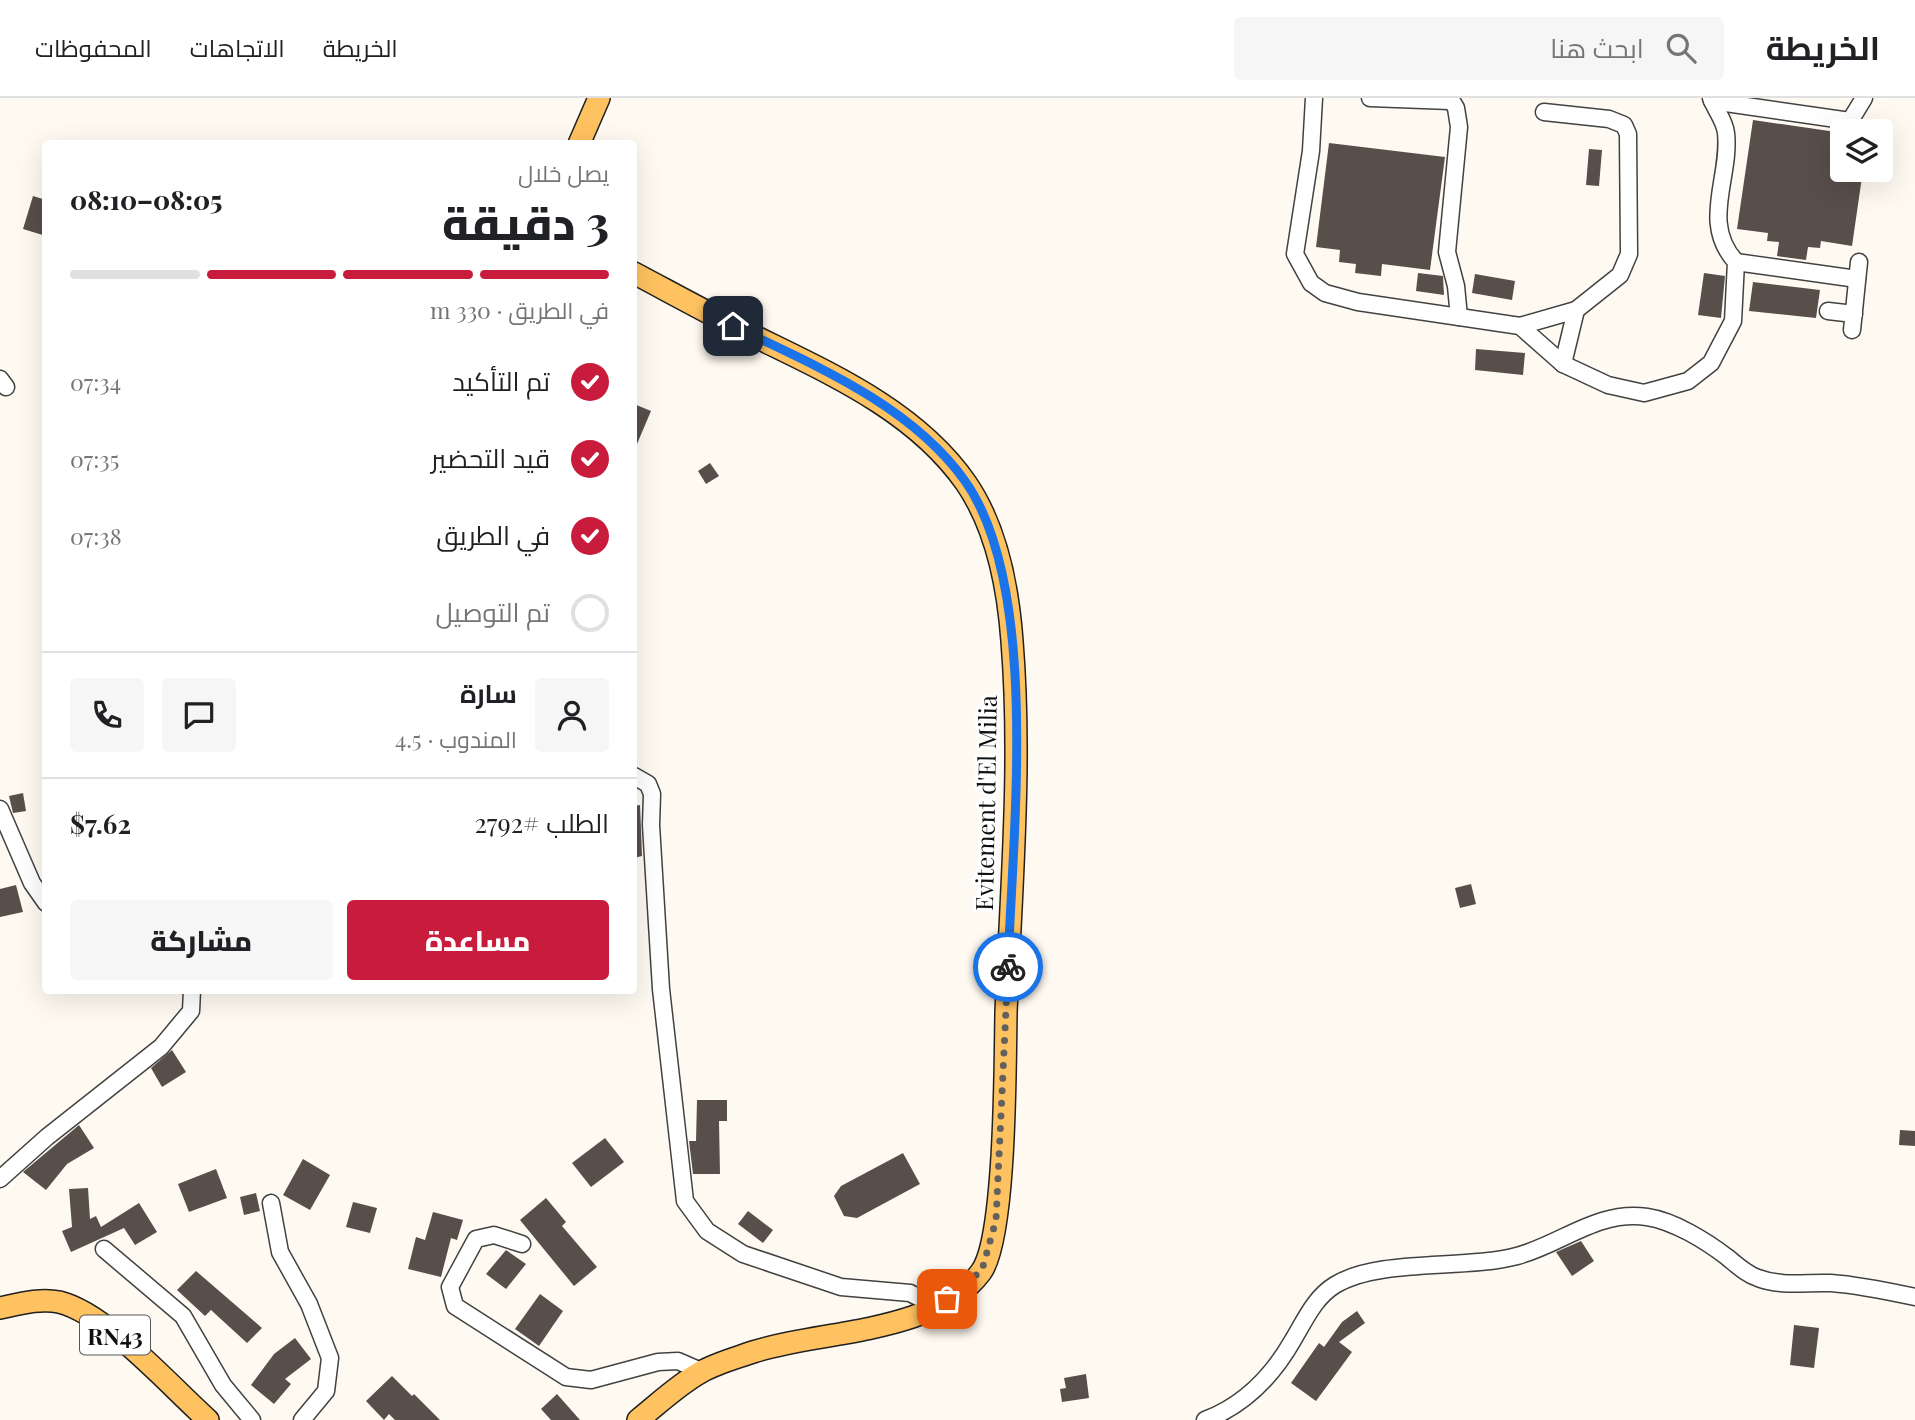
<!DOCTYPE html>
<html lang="ar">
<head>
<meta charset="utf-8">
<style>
	:root { --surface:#fff; --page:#f6f6f6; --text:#202124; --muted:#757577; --line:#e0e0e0; --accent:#c91c3d }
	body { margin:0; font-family:"Playfair Display",Cairo,serif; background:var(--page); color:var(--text); direction:rtl; height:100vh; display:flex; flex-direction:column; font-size:26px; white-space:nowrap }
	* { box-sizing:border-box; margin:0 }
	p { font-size:23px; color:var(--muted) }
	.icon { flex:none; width:38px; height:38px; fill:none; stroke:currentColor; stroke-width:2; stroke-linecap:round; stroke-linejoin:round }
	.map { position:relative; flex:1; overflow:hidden; direction:ltr }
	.drawer { position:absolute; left:42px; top:42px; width:595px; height:854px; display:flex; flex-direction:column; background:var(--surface); border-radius:7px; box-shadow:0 7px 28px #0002; direction:rtl }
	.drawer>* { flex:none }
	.buttons { position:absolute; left:1830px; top:21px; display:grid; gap:14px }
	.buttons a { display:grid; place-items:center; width:63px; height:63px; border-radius:7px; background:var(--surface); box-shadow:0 7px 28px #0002; font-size:35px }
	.pin { position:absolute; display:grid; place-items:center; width:60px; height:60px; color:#fff; margin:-30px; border-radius:14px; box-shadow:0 4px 10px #0006 }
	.courier { position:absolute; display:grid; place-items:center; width:70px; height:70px; margin:-35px; border:5px solid #1a73e8; border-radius:50%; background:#fff; color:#222; box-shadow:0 2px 9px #0007 }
	.head em { font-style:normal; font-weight:800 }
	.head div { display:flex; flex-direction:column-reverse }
	.head { display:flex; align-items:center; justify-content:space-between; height:119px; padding:0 28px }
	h1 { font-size:46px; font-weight:800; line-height:52px }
	.bar { display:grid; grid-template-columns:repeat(4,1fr); gap:10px 7px; align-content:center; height:84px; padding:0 28px }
	.bar i { height:9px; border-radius:5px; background:var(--line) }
	.bar .selected { background:var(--accent) }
	.bar p { grid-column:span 4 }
	.line { display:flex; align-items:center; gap:18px; padding:0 28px; border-top:2px solid var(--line) }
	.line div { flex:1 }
	.round { display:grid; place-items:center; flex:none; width:74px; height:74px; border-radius:7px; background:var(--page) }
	ol { padding:0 28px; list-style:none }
	li { display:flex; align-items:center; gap:21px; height:77px }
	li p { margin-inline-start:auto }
	li .icon { padding:7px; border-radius:50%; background:var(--accent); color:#fff; stroke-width:4 }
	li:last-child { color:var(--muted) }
	li i { width:38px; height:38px; border:4px solid var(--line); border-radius:50% }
	.cta { display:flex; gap:14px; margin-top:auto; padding:14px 28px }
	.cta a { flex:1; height:80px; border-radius:7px; background:var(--accent); color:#fff; font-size:28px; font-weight:800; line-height:80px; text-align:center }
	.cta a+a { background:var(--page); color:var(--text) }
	header { display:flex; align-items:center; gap:42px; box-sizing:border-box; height:98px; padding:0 35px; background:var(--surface); border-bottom:2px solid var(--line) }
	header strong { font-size:33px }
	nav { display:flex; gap:38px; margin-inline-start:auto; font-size:24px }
	.search { width:490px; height:63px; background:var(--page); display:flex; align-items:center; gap:18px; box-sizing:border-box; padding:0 24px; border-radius:7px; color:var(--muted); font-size:26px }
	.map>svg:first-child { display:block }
</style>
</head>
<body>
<header>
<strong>الخريطة</strong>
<div class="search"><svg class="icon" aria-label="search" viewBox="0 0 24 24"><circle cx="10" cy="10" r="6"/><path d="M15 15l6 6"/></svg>ابحث هنا</div>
<nav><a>الخريطة</a><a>الاتجاهات</a><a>المحفوظات</a></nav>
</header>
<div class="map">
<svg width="1915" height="1322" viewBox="0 0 1915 1322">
	<rect width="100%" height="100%" fill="#fffaf1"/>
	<g fill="#584e4a">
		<polygon points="1753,22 1843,35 1843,72 1863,72 1852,148 1821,143 1820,150 1808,149 1806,162 1777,158 1779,144 1767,143 1768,135 1737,131"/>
		<polygon points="1329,45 1445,59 1430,172 1382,166 1381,178 1355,175 1356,166 1339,164 1340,152 1316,149"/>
		<polygon points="1589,51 1602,52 1599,88 1586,87"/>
		<polygon points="33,98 46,102 46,138 23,131"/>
		<polygon points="1418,175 1443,178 1444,197 1416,193"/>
		<polygon points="1704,175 1725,178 1721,220 1698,217"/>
		<polygon points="1475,176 1515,183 1512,202 1472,195"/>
		<polygon points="1753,184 1820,192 1816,220 1749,213"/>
		<polygon points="1476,251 1525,255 1523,277 1475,272"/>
		<polygon points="634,306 651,313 634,353"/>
		<polygon points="710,365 719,378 706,386 698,373"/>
		<polygon points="23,695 26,713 13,715 9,698"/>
		<polygon points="640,707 642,758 634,760 634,708"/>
		<polygon points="1471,786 1476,806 1460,810 1455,790"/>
		<polygon points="16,787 23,814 0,819 0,791"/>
		<polygon points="172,952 186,974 162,989 151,970"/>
		<polygon points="697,1002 727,1002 727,1023 719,1023 720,1076 693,1076 689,1043 696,1043"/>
		<polygon points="79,1027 94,1050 67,1066 46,1092 23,1074"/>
		<polygon points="1900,1032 1915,1033 1915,1048 1899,1047"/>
		<polygon points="605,1040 624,1064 591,1089 572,1065"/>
		<polygon points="903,1055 920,1086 857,1120 844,1118 834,1098 841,1088"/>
		<polygon points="303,1061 330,1077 310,1112 283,1097"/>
		<polygon points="216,1071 227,1100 189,1114 178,1086"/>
		<polygon points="88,1090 90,1121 96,1118 101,1129 139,1105 157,1134 135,1147 124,1130 71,1154 62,1133 72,1129 69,1091"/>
		<polygon points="256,1095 260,1113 244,1117 240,1099"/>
		<polygon points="546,1100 566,1124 562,1128 597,1169 574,1188 520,1122"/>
		<polygon points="353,1104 377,1110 370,1135 346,1129"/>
		<polygon points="748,1113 773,1132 763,1145 738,1126"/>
		<polygon points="433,1114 463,1122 457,1142 451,1140 441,1179 408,1171 416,1139 425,1142"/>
		<polygon points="1581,1143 1594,1163 1572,1178 1556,1154"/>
		<polygon points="506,1152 526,1166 506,1191 486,1176"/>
		<polygon points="196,1173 262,1230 247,1245 211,1212 205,1218 177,1192"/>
		<polygon points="540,1196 563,1213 539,1248 515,1231"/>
		<polygon points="1357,1213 1365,1225 1339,1244 1352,1254 1316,1303 1291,1285 1319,1245 1324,1249 1342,1224"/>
		<polygon points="1794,1227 1819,1230 1814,1270 1790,1267"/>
		<polygon points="295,1240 311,1261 285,1281 291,1286 274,1306 251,1287 274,1256"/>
		<polygon points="1086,1276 1089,1300 1062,1304 1060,1291 1066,1290 1064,1280"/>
		<polygon points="392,1278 412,1298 414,1296 440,1322 395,1322 389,1316 384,1322 366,1303"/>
		<polygon points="557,1296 580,1322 551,1322 541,1311"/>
	</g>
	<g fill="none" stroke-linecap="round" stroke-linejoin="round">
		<g stroke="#424242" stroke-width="19">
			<g id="minor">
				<path d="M1314,0l-3,53 -16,103 16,29 14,10 33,9 162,24 43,38 45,21 36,8 44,-12 23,-18 22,-42 3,-59c-36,-39 -5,-84 -10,-129 -1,-12 -11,-24 -15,-35"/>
				<polyline points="1370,0 1450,3"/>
				<polyline points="1450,0 1456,10 1459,29 1447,154 1456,188 1459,219"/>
				<polyline points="1712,3 1850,23 1864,0"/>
				<polyline points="1736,164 1857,181"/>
				<polyline points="1828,213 1854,216"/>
				<polyline points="1520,228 1576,212 1620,177 1629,156 1628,36 1624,27 1609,21 1544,14"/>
				<polyline points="1852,232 1859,164"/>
				<polyline points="1563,266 1576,212"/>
				<polyline points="0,281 6,289"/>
				<polyline points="634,678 648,686 652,696 651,727 661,891 685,1103 707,1133 743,1156 841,1189 910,1195 935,1208"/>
				<polyline points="0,711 32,785 46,805"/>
				<polyline points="0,1081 47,1039 161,949 191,913 192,892"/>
				<polyline points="271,1105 280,1154 309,1206 330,1260 326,1293 302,1322"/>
				<polyline points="522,1146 494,1137 476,1141 450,1189 455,1208 566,1279 591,1282 658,1264 678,1263 701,1273"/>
				<polyline points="104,1151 183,1218 223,1287 252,1322"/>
				<path d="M1205,1322c40,-15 68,-45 88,-80 12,-20 22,-43 42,-55 44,-27 130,-15 182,-29 45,-12 80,-46 130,-39 27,4 59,24 80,40 10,8 19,17 31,21 24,9 48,4 73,5 28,2 56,8 84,14"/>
			</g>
		</g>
		<g stroke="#202020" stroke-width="24">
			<g id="major">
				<polyline points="579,46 599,0"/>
				<path d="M634,175c32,17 65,35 98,52 82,42 179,79 234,158 31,45 42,103 46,158 10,123 -1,248 -6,372 -1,50 0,225 -25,259 -47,63 -162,58 -228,80 -17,6 -36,11 -52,20 -22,12 -43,32 -63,48"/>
				<path d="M0,1210c19,-4 40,-10 59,-6 47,11 112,85 149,118"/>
			</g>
		</g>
		<use href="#minor" stroke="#fff" stroke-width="16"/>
		<use href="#major" stroke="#ffc261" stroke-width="21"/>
	</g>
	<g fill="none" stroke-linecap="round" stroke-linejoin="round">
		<polyline stroke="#63615e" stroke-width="7" stroke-dasharray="0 12.6" points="947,1201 982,1172 996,1122 1008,869"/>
		<path stroke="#1a73e8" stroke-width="9" d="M733,228c81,39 178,79 232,155 76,107 47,356 43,486"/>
	</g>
	<g text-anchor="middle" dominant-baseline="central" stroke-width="7" stroke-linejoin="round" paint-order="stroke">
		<rect fill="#fff" stroke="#575757" stroke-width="2" x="80" y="1217.5" width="70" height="39" rx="5"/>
		<g font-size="23" font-weight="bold" fill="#0f0f0f">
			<text x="115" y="1237">RN43</text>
		</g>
		<g font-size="24" fill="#0f0f0f" stroke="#fff">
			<text transform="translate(985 705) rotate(-89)">Evitement d'El Milia</text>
		</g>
	</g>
</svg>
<div class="buttons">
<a><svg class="icon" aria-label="layers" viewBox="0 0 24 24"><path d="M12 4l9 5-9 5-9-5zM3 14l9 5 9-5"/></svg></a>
</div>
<div class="pin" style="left:947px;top:1201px;background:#ea580c"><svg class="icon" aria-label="bag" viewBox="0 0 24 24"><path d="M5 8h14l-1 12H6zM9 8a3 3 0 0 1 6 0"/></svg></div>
<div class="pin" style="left:733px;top:228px;background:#1f2937"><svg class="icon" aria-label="home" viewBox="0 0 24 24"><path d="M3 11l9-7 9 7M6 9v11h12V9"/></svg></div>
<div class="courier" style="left:1008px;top:869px"><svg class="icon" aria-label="bike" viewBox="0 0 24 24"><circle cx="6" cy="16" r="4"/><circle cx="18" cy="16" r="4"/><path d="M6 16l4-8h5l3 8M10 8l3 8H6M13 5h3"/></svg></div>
<section class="drawer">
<div class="head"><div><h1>3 دقيقة</h1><p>يصل خلال</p></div><em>08:05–08:10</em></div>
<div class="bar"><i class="selected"></i><i class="selected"></i><i class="selected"></i><i></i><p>في الطريق · 330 m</p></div>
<ol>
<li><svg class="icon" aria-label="check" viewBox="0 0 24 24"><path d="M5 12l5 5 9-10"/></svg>تم التأكيد<p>07:34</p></li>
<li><svg class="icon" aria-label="check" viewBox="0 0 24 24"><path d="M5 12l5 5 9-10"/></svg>قيد التحضير<p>07:35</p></li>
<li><svg class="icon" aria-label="check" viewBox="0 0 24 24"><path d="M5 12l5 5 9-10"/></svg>في الطريق<p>07:38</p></li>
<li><i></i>تم التوصيل</li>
</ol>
<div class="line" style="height:126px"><a class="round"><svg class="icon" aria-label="person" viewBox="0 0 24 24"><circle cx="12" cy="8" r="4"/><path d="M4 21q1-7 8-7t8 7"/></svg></a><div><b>سارة</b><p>المندوب · 4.5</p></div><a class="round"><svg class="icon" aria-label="chat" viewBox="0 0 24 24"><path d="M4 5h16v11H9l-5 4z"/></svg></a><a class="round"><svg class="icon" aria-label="phone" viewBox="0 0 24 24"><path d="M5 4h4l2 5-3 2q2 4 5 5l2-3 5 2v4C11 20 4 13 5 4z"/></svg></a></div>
<div class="line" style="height:91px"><div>الطلب #2792</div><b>$7.62</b></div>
<div class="cta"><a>مساعدة</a><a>مشاركة</a></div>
</section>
</div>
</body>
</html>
